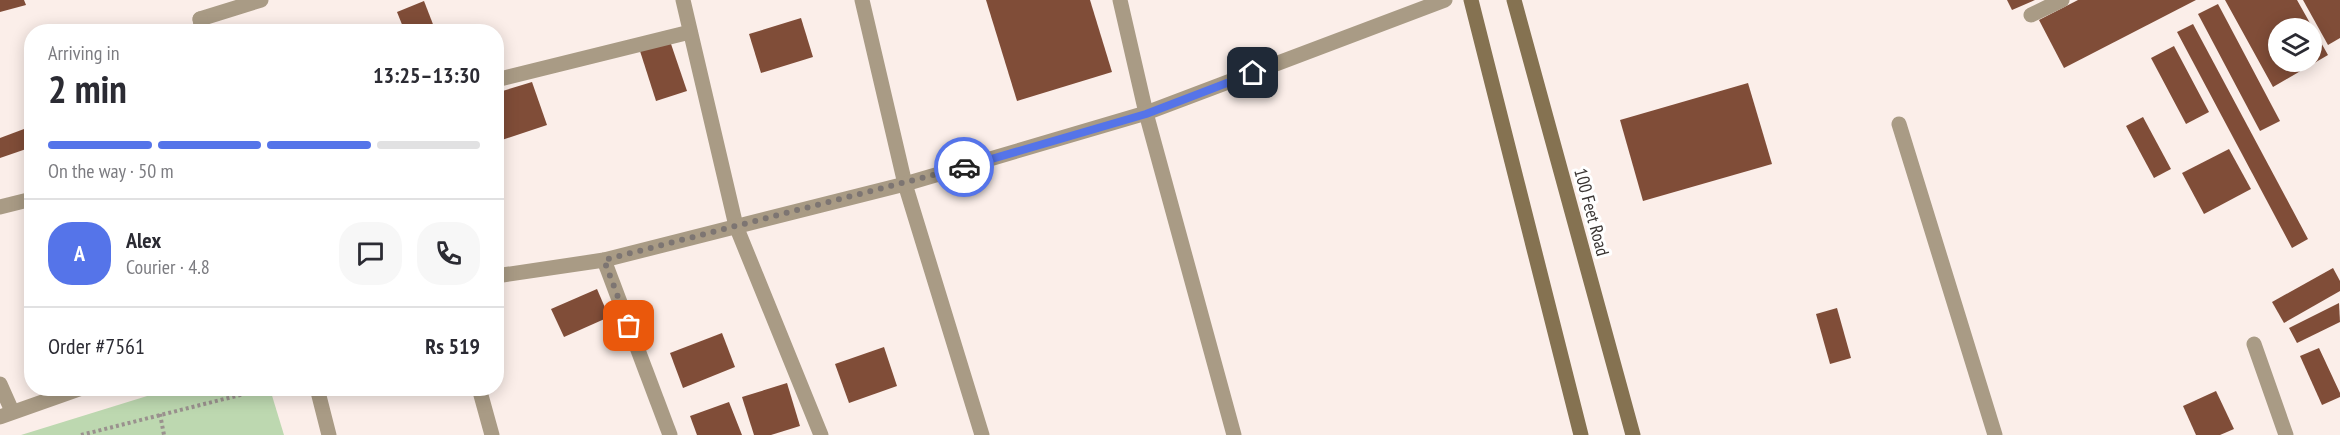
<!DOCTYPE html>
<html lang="en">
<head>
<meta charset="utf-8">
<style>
	:root { --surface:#fff; --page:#f7f7f7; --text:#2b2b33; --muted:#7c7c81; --line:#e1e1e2; --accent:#5574e9 }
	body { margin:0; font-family:"PT Sans Narrow",sans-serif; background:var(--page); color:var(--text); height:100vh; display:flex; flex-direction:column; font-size:22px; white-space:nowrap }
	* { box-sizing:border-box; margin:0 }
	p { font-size:20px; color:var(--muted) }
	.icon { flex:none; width:33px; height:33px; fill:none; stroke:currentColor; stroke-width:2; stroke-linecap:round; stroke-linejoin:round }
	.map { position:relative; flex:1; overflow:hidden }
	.sheet { position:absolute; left:24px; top:24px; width:480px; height:372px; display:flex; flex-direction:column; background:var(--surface); border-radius:24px; box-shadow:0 3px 15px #0003 }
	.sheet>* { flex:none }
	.tools { position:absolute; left:2268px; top:18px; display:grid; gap:12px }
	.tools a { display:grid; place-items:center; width:54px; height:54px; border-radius:50%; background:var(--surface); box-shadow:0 3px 15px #0003; font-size:30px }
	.pin { position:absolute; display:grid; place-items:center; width:51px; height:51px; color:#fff; margin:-26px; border-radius:12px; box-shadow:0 3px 9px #0006 }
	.courier { position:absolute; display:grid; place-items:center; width:60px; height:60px; margin:-30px; border:4px solid #5574e9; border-radius:50%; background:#fff; color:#222; box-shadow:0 2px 8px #0007 }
	.summary em { font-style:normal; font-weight:700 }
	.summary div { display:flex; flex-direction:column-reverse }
	.summary { display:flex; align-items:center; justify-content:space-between; height:102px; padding:0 24px }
	h1 { font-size:39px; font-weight:700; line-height:45px }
	.bar { display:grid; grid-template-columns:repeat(4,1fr); gap:9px 6px; align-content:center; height:72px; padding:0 24px }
	.bar i { height:8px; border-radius:4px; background:var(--line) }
	.bar .current { background:var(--accent) }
	.bar p { grid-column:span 4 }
	.line { display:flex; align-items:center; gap:15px; padding:0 24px; border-top:2px solid var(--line) }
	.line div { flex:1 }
	.round { display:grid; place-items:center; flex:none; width:63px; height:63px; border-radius:24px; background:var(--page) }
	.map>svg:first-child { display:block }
</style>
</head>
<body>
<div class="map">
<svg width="2340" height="435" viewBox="0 0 2340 435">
	<rect width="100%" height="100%" fill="#fbeee9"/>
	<polygon fill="#bdd8b0" points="173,388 270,389 284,435 21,435"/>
	<g fill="#804d38" fill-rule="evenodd">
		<polygon points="0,0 24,0 26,5 0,12"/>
		<polygon points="986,0 1090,0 1112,72 1017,101"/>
		<polygon points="2007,0 2035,0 2012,10"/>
		<polygon points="2078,0 2196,0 2064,68 2039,20"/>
		<path d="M2225,0h72l31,55 -55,32zM2278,28h34v34h-34z"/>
		<polygon points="2303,0 2340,0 2340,38 2328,45"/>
		<polygon points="424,1 436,32 405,32 397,12"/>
		<polygon points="2218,4 2280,121 2260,131 2198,14"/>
		<polygon points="801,18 813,57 761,73 749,34"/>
		<polygon points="2193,24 2308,239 2292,248 2177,32"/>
		<polygon points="670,41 687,91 656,101 640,51"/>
		<polygon points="2174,46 2209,112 2186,124 2151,58"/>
		<polygon points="532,82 547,125 496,142 496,93"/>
		<polygon points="1748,83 1772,164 1643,201 1620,120"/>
		<polygon points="2143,117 2171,169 2154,178 2126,126"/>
		<polygon points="32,126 32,147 0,158 0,138"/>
		<polygon points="2229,149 2251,189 2204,214 2182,173"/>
		<polygon points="2333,268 2340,281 2340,291 2284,323 2272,302"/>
		<polygon points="597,289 609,317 564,337 551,309"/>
		<polygon points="2339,303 2340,322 2297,343 2289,328"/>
		<polygon points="1837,308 1851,358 1830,364 1816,314"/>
		<polygon points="722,333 735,367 683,388 670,353"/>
		<polygon points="884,347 897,386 849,403 835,364"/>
		<polygon points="2319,348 2340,393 2340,397 2322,405 2300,356"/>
		<polygon points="787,383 800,426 771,435 754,435 742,397"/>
		<polygon points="2216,391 2234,429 2220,435 2196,435 2183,406"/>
		<polygon points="729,402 742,435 697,435 690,416"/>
	</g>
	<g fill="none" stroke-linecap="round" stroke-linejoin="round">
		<g stroke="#9a918e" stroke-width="4" stroke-dasharray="3 3" stroke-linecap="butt">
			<polyline points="160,414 164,435"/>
			<polyline points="81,435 268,388"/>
		</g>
		<g stroke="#a99b85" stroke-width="15">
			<polyline points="683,0 736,226 821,435"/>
			<polyline points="200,19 261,0"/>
			<polyline points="496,80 690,32"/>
			<polyline points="0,207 32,199"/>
			<polyline points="0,384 12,411"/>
		</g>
		<g stroke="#a99b85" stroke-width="15">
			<polyline points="862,0 905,184 982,435"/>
			<polyline points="1120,0 1146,113 1234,435"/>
			<polyline points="2031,15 2062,0"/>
			<polyline points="200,19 202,32"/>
			<polyline points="1899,124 1995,435"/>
			<polyline points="604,260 670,435"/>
			<polyline points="496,276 604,260 905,184 1146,113 1445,0"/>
			<polyline points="2254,344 2286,435"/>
			<polyline points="317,388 329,435"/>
			<polyline points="479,388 492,435"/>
			<polyline points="0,417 82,388"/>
		</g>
		<g stroke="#857251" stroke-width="15">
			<polyline points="1471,0 1581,435"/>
			<polyline points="1514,0 1633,435"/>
		</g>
	</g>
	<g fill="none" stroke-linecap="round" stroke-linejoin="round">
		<polyline stroke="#7d7572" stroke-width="6" stroke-dasharray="0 10.8" points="629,326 604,260 964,167"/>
		<polyline stroke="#5574e9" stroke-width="8" points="964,167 1146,114 1253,73"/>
	</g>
	<g text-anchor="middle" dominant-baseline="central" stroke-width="6" stroke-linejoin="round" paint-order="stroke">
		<g font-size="18" fill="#393432" stroke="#fff">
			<text transform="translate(1592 212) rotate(75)">100 Feet Road</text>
		</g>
	</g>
</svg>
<div class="tools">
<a><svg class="icon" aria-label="layers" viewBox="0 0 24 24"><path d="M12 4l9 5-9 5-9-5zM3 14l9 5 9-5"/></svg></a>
</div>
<div class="pin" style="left:629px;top:326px;background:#ea580c"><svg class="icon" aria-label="bag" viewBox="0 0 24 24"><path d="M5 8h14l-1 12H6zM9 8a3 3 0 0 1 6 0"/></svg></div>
<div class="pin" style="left:1253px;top:73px;background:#1f2937"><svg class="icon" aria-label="home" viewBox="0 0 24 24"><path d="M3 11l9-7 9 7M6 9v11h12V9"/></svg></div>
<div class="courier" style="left:964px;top:167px"><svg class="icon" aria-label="car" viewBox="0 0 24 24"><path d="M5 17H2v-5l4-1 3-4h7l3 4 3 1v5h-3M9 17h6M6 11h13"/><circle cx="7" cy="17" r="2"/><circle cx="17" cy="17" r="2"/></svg></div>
<section class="sheet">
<div class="summary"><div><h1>2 min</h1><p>Arriving in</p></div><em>13:25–13:30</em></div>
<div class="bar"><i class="current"></i><i class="current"></i><i class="current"></i><i></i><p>On the way · 50 m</p></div>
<div class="line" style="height:108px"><b class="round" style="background:var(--accent);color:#fff">A</b><div><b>Alex</b><p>Courier · 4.8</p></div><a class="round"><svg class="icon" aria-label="chat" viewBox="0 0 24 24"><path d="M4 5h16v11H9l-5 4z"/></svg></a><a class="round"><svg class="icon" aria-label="phone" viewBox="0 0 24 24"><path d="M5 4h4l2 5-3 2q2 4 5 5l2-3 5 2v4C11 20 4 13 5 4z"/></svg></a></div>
<div class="line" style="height:78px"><div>Order #7561</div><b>Rs 519</b></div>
</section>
</div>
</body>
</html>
